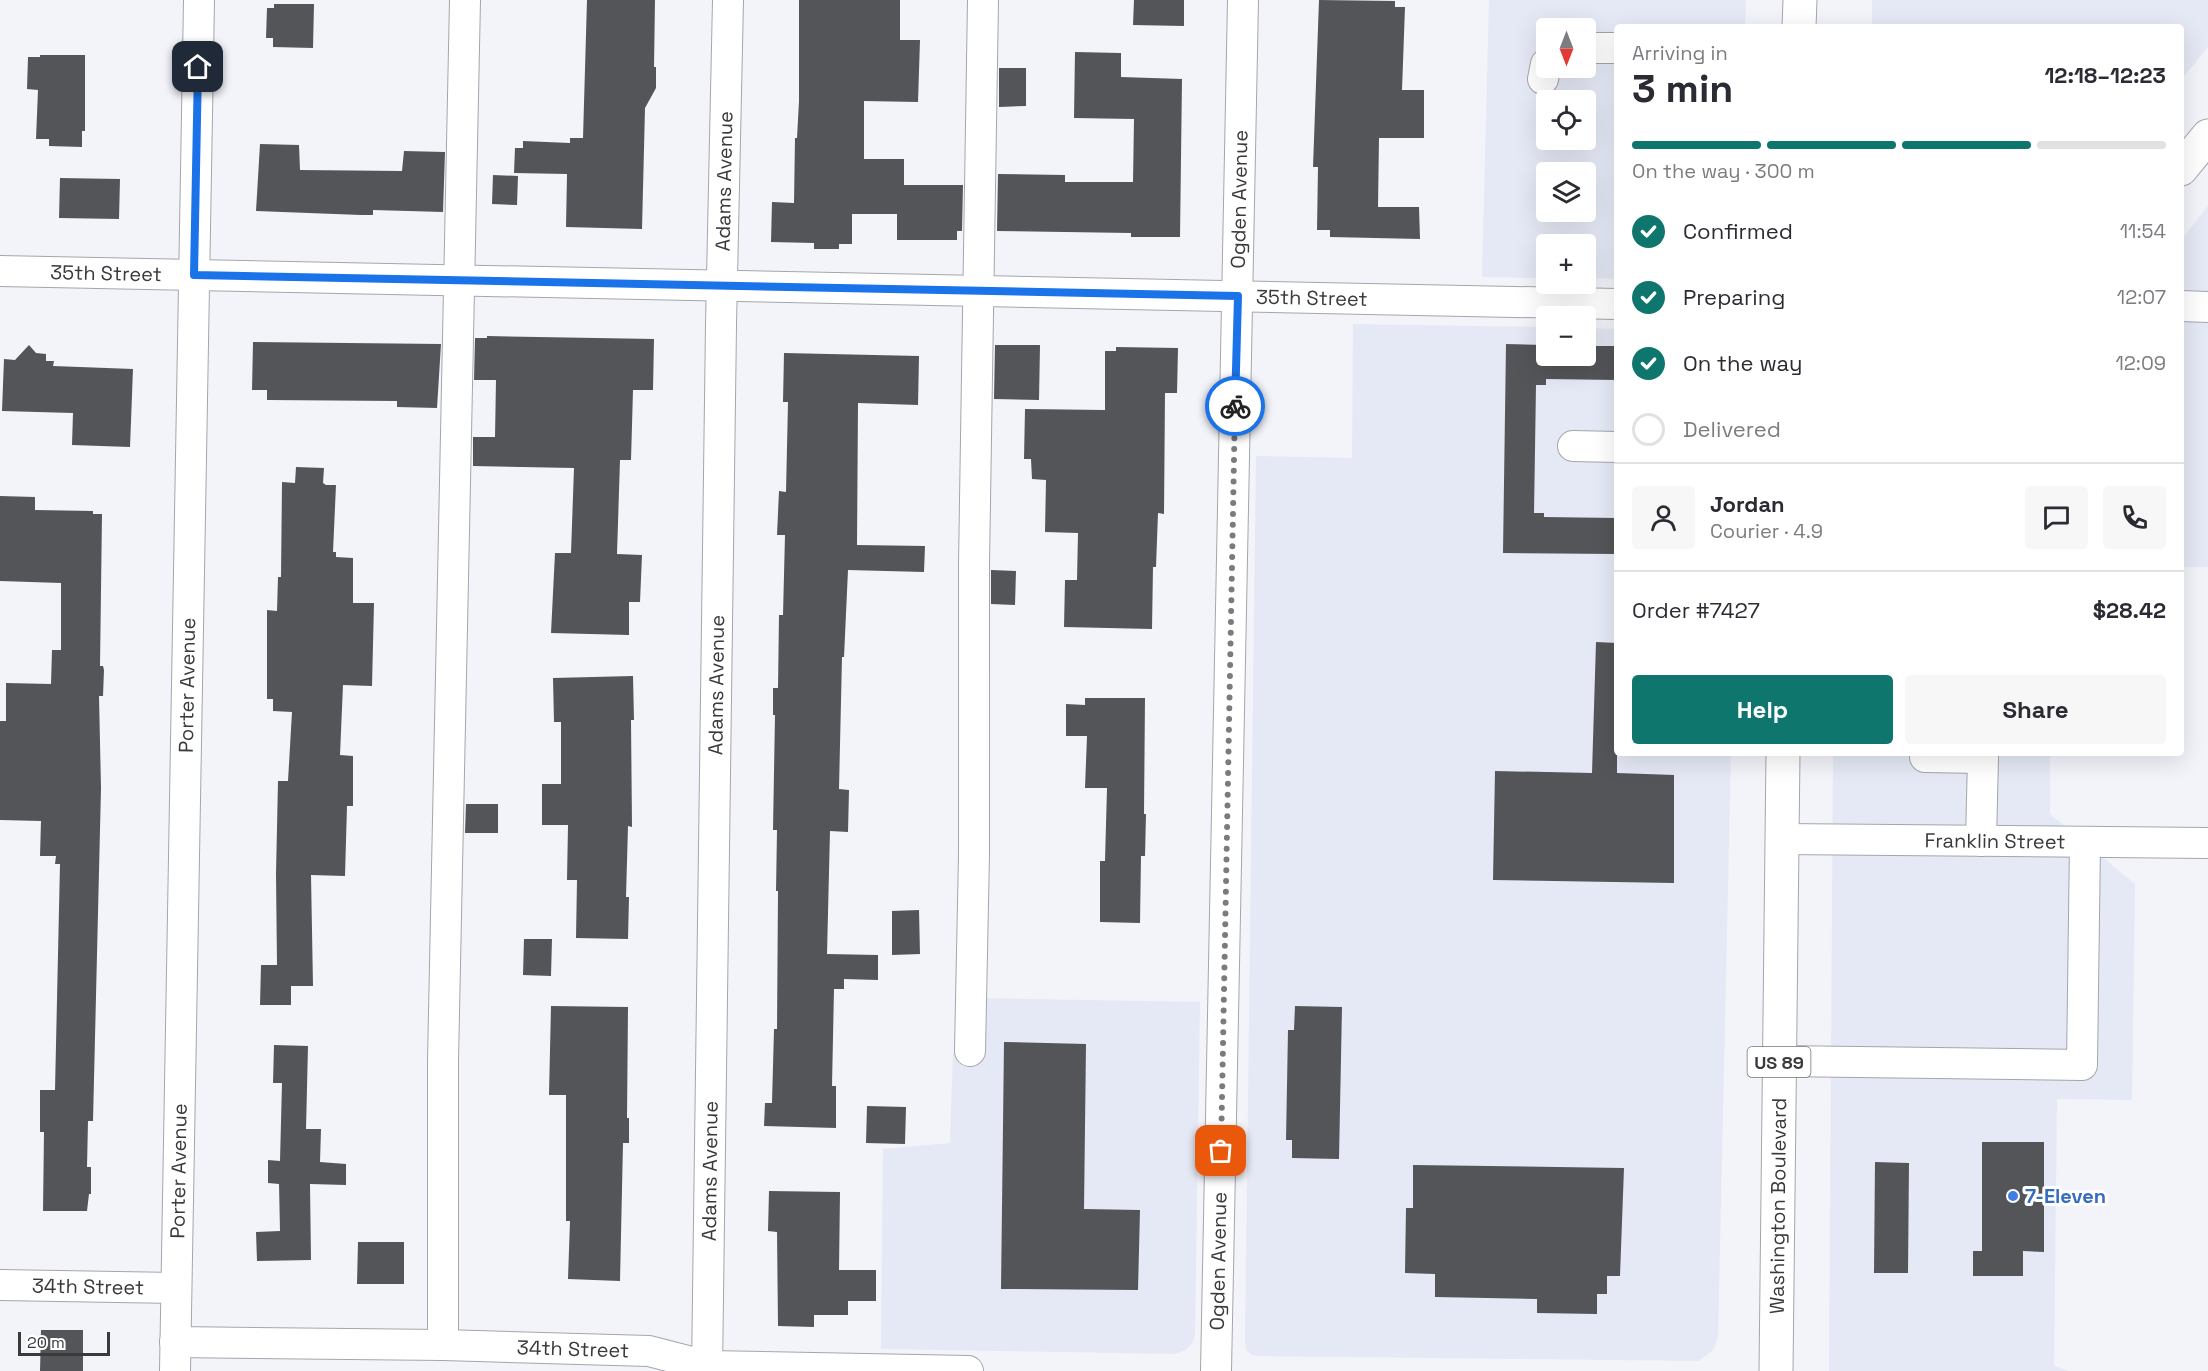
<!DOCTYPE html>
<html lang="en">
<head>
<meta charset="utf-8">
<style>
	:root { --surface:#fff; --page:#f7f7f7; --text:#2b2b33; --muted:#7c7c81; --line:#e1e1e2; --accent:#0f766e }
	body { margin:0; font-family:"Space Grotesk",sans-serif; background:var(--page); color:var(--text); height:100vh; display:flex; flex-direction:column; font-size:22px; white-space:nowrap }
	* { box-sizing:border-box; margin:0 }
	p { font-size:20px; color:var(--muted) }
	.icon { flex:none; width:33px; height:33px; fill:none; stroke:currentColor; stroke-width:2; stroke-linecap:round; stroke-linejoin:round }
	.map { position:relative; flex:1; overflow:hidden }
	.details { position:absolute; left:1614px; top:24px; width:570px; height:732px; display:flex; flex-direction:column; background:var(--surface); border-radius:6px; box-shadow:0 6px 24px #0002 }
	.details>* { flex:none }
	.needle { width:39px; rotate:180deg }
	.controls { position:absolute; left:1536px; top:18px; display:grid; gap:12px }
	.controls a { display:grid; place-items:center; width:60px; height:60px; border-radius:6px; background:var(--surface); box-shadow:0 6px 24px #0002; font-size:30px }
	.scale { position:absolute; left:18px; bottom:15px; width:92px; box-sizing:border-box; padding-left:6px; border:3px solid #393a3c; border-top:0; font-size:16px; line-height:21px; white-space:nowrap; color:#393a3c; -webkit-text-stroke:4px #fff; paint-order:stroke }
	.pin { position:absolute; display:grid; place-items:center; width:51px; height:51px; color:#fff; margin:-26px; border-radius:12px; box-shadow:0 3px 9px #0006 }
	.courier { position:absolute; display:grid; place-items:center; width:60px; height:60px; margin:-30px; border:4px solid #1a73e8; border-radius:50%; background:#fff; color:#222; box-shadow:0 2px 8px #0007 }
	.overview em { font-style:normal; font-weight:700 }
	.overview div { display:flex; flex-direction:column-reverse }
	.overview { display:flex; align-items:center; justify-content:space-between; height:102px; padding:0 18px }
	h1 { font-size:39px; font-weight:700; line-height:45px }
	.bar { display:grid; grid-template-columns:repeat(4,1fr); gap:9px 6px; align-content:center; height:72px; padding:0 18px }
	.bar i { height:8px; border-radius:4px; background:var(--line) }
	.bar .active { background:var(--accent) }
	.bar p { grid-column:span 4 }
	.line { display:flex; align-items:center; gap:15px; padding:0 18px; border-top:2px solid var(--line) }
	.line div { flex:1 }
	.round { display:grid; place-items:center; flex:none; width:63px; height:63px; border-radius:6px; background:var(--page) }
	ol { padding:0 18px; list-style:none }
	li { display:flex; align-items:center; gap:18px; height:66px }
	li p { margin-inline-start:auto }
	li .icon { padding:6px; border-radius:50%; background:var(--accent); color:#fff; stroke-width:4 }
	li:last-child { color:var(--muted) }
	li i { width:33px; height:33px; border:3px solid var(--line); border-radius:50% }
	.action { display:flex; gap:12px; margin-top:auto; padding:12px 18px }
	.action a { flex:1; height:69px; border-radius:6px; background:var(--accent); color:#fff; font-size:24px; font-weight:700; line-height:69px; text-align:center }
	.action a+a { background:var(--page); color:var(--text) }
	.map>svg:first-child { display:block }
</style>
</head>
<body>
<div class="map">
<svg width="2208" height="1371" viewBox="0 0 2208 1371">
	<rect width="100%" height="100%" fill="#f2f4fa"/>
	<g fill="#e4e9f5" fill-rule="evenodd">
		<path d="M1489,0h257l-1,27h-128v252l-31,-1v-34h-40v34l-64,-1zM1546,28h40v40h-40zM1546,100h40v40h-40zM1546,172h40v40h-40z"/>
		<polygon points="1872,0 2208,0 2208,47 2181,80 2181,27 1872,27"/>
		<polygon points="2208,206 2208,567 2181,567 2181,240"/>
		<polygon points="1353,324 1546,327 1546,356 1586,356 1586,328 1617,329 1617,753 1731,753 1718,1336 1714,1349 1699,1361 1259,1356 1252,1355 1246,1350 1245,1343 1256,456 1352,458"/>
		<polygon points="1833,753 2050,753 2050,814 2135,884 2132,1100 2057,1099 2054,1366 2069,1371 1829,1371"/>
		<polygon points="980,998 1200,1002 1195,1334 1193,1342 1186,1350 1175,1354 881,1349 883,1149 950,1143 953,1053 979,1054"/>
	</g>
	<g fill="#535559">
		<polygon points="587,0 655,0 654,67 656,67 656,88 645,108 642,229 566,227 567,174 514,173 515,148 523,148 523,141 570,143 570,138 583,138"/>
		<polygon points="799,0 900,0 900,40 920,40 918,102 864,101 864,159 904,159 904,185 963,185 962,231 957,231 957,240 897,240 897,214 852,214 852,244 839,244 839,249 814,249 814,243 771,242 772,202 794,203 795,138 797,138 799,101"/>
		<polygon points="1134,0 1184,0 1184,26 1133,25"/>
		<polygon points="1319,0 1395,1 1395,7 1405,7 1402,90 1424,90 1424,138 1379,138 1378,207 1419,207 1420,239 1330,237 1330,230 1317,230 1318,167 1313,167"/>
		<polygon points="274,4 314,4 313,48 273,47 273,38 266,38 267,8 274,8"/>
		<polygon points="1075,52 1121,53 1121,77 1182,79 1180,237 1131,237 1131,233 997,231 998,174 1065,175 1065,182 1133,182 1134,119 1074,118"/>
		<polygon points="40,55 85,55 85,131 82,131 82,147 49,146 49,139 36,139 38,90 27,89 28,57 40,57"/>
		<polygon points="999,68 1026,68 1026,106 999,107"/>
		<polygon points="260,144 299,145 300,170 402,171 404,151 445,152 443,212 373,210 373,215 361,215 256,211"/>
		<polygon points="493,175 518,176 517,205 492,204"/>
		<polygon points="60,178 120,179 119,219 59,218"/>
		<polygon points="487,336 654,339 653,390 633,390 631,460 620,460 617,554 642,555 640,602 629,602 629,635 551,633 555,553 571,553 574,468 473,466 473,437 495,437 496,380 474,380 475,338 487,338"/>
		<polygon points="253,342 441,344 437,408 397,407 397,401 267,400 267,390 252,390"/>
		<polygon points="1506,344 1546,345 1546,356 1586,356 1586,346 1617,346 1617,380 1546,379 1546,385 1536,385 1534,513 1544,513 1544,517 1617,518 1617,554 1503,553"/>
		<polygon points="29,345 36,353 46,354 46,361 54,361 53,366 133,369 130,447 72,445 73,413 2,411 4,359 15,360"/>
		<polygon points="995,345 1040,345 1039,400 994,399"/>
		<polygon points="1116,347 1178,348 1177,393 1165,393 1164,514 1158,513 1156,567 1153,567 1152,629 1064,627 1065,580 1077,580 1078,533 1045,532 1046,480 1032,479 1031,459 1024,459 1025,409 1105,410 1105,351 1116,351"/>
		<polygon points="784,353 919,356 918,405 858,403 857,545 925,546 924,572 848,570 844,657 842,657 839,789 849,790 848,832 830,831 827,954 878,955 878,980 844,979 844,989 834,989 832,1086 836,1086 836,1128 764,1126 765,1103 772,1103 774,1029 777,1029 778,891 776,891 777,830 773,830 775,715 773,715 773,688 778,688 779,615 783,615 785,535 777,535 779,491 786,492 788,402 783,402"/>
		<polygon points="296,467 324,468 323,483 326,485 336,485 333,552 336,552 336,557 353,558 353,603 374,603 372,686 343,685 340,755 353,756 353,806 347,806 345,876 311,875 313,986 291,986 291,1005 260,1005 261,965 277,965 276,874 278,781 288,781 292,712 273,711 273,699 267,699 267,610 277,611 278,577 281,577 282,482 295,483"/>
		<polygon points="0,496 35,497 35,510 93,511 93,514 102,514 100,666 103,666 104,670 103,696 99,696 101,788 93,1121 88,1121 87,1167 91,1167 91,1194 89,1194 87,1211 43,1211 44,1132 40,1132 40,1090 55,1090 60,864 55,864 56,856 40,856 41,821 0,820 0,721 6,721 6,683 51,684 52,650 61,650 61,583 0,581"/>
		<polygon points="991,570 1016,571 1015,605 991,604"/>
		<polygon points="1596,642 1617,643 1617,773 1674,775 1674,883 1493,880 1495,771 1592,773"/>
		<polygon points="633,676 634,720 631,720 632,827 628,826 626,897 629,897 628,939 576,938 577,880 567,880 568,825 542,825 542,784 561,784 561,722 554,722 553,678"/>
		<polygon points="1085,698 1145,698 1144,814 1146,814 1145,856 1141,856 1140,923 1100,922 1100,861 1105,861 1107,788 1085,788 1087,736 1066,736 1066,704 1085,705"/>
		<polygon points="466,804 498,804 498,833 465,833"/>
		<polygon points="919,910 920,954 892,955 892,911"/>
		<polygon points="524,939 552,939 551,976 523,975"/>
		<polygon points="551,1006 628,1007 627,1118 629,1118 629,1143 623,1143 620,1281 568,1279 570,1221 566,1221 566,1095 549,1095"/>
		<polygon points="1295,1006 1342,1007 1339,1159 1292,1158 1292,1140 1286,1140 1288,1030 1294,1030"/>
		<polygon points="1004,1042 1086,1044 1084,1209 1140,1210 1138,1290 1001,1289"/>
		<polygon points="274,1045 308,1046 306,1129 321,1129 320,1162 346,1164 346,1185 310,1184 311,1260 257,1261 256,1232 280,1231 279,1184 268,1183 268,1160 280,1161 282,1083 273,1083"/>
		<polygon points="867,1106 906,1107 905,1144 866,1143"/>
		<polygon points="1982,1142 2044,1142 2044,1252 2023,1251 2023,1276 1973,1276 1973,1251 1982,1251"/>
		<polygon points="1875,1162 1909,1163 1908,1273 1874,1273"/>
		<polygon points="1413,1165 1624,1168 1620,1276 1607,1276 1607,1294 1597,1294 1597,1314 1537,1313 1537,1299 1435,1297 1435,1274 1405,1273 1406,1208 1413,1208"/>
		<polygon points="769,1191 840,1192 839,1270 876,1270 876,1301 848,1301 848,1315 814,1315 814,1327 778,1326 777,1232 768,1231"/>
		<polygon points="358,1242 404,1242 404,1284 357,1284"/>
		<polygon points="41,1330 83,1330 83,1371 40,1371"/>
	</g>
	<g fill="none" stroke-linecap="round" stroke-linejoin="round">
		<g stroke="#a4a6ab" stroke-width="32">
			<g id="minor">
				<polyline points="1586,48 1617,48"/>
				<polyline points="1543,79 1546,64"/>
				<path id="s1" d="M0,271l1617,33"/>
				<polyline points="2181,306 2208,307"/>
				<polyline points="1573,446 1617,447"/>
				<polyline points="1925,753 1925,757 1983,758 1981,841"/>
				<path id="s2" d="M1782,839l426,4"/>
				<polyline points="970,1051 974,854 974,564 983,0"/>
				<polyline points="1779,1061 2082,1065 2085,842"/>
				<path id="s3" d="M0,1285l176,3"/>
				<path id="s4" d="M175,1342l268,3 206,6 58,15 261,5"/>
				<polyline points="443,1345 443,1061 465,0"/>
				<path id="s5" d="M175,1371l24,-1371"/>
				<path id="s6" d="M707,1371l14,-1046 7,-325"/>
				<path id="s7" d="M1216,1371l27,-1371"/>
			</g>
		</g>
		<g stroke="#a4a6ab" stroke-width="35">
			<g id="major">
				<polyline points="1799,27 1800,0"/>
				<polyline points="2181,169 2208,136"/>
				<path id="s8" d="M1776,1371l7,-618"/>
			</g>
		</g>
		<use href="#minor" stroke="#fff" stroke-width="30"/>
		<use href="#major" stroke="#fff" stroke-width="33"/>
	</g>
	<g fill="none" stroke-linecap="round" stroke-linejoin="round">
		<polyline stroke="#7a7b7e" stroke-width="6" stroke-dasharray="0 10.8" points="1221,1151 1235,406"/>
		<polyline stroke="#1a73e8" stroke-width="8" points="198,67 194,275 1238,296 1235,406"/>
	</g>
	<circle fill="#3f7fe0" stroke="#fff" stroke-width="2" cx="2013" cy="1196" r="6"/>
	<g text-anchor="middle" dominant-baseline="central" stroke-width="6" stroke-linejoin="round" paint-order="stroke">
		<rect fill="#fff" stroke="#747576" stroke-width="1.5" x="1747.5" y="1047" width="63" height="30" rx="4.5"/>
		<g font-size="18" font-weight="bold" fill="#393a3c">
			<text x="1779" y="1062">US 89</text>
		</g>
		<g font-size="20" fill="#393a3c" stroke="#fff">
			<text stroke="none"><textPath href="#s6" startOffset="1190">Adams Avenue</textPath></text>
			<text stroke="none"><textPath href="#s7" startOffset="1172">Ogden Avenue</textPath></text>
			<text stroke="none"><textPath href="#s1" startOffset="106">35th Street</textPath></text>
			<text stroke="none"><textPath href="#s1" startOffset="1312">35th Street</textPath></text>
			<text stroke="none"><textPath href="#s5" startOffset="686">Porter Avenue</textPath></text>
			<text stroke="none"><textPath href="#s6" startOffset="686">Adams Avenue</textPath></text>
			<text stroke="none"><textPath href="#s2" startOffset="213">Franklin Street</textPath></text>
			<text stroke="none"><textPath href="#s5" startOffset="200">Porter Avenue</textPath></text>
			<text stroke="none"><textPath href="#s6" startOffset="200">Adams Avenue</textPath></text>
			<text stroke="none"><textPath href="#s8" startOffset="165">Washington Boulevard</textPath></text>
			<text stroke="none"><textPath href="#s7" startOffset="110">Ogden Avenue</textPath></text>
			<text stroke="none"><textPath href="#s3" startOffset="88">34th Street</textPath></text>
			<text stroke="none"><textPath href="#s4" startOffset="398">34th Street</textPath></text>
		</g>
		<g font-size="20" font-weight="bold" fill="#366cbe" stroke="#fff" text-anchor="start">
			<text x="2025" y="1196">7-Eleven</text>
		</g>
	</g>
</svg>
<div class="controls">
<a><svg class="needle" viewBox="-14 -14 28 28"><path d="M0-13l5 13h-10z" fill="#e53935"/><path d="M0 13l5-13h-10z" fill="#7c7c81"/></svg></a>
<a><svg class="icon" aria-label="locate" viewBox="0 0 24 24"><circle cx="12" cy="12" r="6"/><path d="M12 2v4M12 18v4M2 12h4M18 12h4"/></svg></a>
<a><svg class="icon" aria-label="layers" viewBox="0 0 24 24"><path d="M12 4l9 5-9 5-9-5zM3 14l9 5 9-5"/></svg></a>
<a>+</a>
<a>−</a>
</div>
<div class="scale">20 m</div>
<div class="pin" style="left:1221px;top:1151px;background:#ea580c"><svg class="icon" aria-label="bag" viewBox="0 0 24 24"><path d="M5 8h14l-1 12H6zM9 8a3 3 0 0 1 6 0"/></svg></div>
<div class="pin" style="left:198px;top:67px;background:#1f2937"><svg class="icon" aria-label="home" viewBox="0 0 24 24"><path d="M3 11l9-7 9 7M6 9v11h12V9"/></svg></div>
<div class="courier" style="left:1235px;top:406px"><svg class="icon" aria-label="bike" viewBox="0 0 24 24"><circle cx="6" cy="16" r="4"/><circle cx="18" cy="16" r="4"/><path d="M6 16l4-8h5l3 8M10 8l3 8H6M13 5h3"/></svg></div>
<section class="details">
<div class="overview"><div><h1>3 min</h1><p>Arriving in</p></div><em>12:18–12:23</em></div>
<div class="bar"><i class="active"></i><i class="active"></i><i class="active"></i><i></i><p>On the way · 300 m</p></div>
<ol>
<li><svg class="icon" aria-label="check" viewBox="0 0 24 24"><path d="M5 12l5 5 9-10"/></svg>Confirmed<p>11:54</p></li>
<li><svg class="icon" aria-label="check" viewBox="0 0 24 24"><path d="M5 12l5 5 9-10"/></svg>Preparing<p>12:07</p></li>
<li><svg class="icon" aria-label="check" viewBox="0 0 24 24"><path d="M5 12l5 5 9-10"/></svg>On the way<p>12:09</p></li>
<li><i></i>Delivered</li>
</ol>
<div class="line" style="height:108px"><a class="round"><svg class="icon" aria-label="person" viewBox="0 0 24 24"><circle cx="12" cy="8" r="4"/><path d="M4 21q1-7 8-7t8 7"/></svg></a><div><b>Jordan</b><p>Courier · 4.9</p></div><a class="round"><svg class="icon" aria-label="chat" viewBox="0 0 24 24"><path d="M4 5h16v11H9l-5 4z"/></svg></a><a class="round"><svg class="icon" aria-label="phone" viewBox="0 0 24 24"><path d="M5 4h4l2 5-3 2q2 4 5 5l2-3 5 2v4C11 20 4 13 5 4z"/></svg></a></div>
<div class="line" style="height:78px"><div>Order #7427</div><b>$28.42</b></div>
<div class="action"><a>Help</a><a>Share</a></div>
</section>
</div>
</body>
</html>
